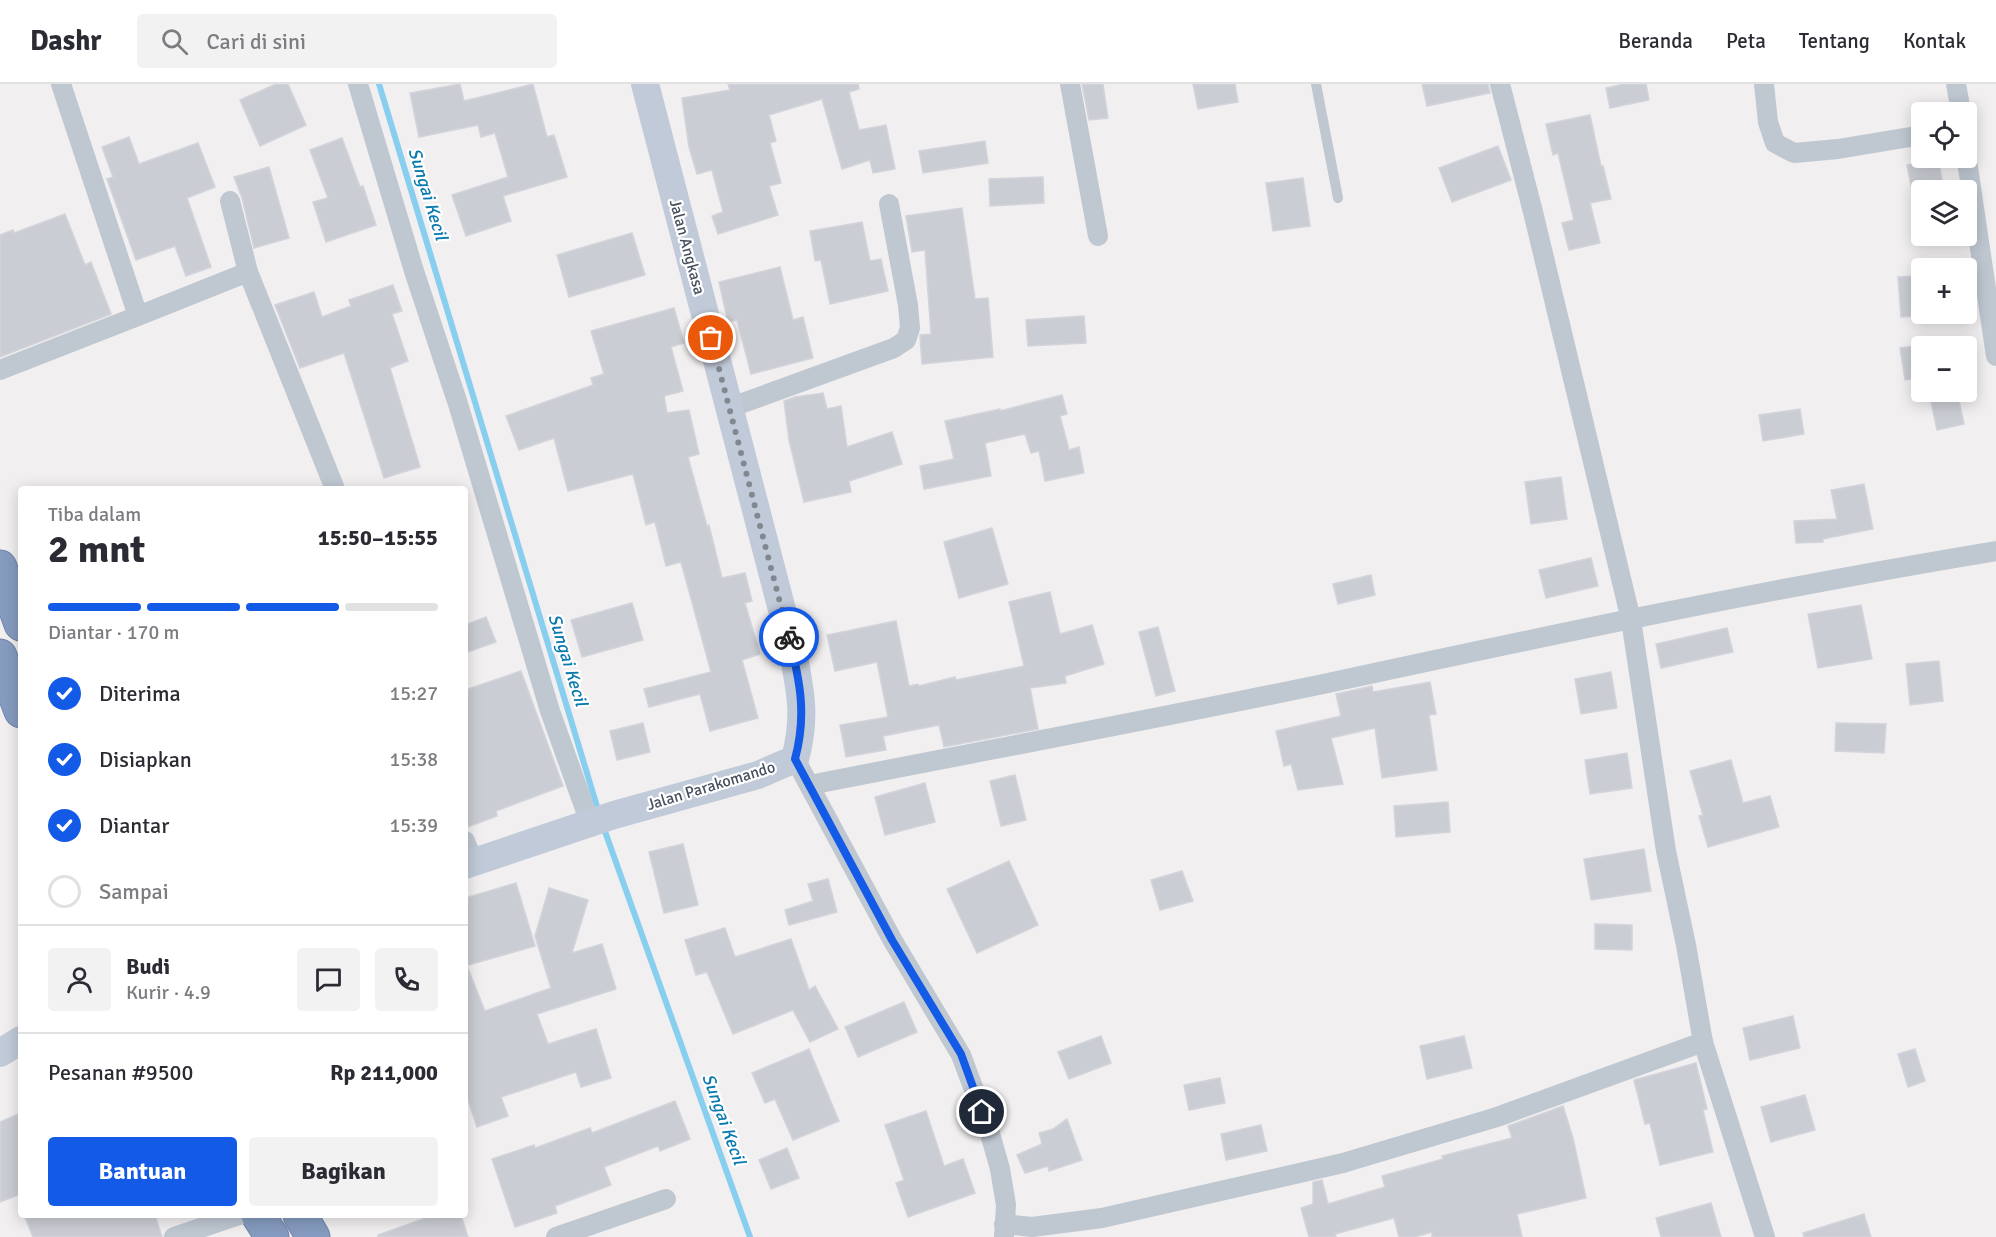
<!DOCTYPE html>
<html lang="id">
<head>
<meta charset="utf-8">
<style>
	:root { --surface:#fff; --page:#f2f2f3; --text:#2b2b33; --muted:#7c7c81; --line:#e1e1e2; --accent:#135ae7 }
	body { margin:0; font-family:Signika,sans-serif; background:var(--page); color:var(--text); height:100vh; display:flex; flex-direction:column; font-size:22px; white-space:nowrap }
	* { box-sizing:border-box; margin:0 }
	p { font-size:20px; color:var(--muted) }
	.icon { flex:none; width:33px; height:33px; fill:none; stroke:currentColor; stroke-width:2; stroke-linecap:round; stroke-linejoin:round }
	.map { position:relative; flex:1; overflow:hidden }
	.sheet { position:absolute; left:18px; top:402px; width:450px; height:732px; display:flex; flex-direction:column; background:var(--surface); border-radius:6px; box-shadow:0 3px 15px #0003 }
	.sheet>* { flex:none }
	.fabs { position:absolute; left:1911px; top:18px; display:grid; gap:12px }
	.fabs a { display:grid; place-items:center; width:66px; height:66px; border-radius:6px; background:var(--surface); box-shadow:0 3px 15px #0003; font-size:30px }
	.pin { position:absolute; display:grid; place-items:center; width:51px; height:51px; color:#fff; margin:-26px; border:3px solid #fff; border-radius:50%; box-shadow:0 2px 6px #0007 }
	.courier { position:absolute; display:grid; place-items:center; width:60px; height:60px; margin:-30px; border:4px solid #135ae7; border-radius:50%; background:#fff; color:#222; box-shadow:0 2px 8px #0007 }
	.head em { font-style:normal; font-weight:800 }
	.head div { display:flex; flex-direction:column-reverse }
	.head { display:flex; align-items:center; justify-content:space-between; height:102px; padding:0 30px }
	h1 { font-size:39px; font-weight:800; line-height:45px }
	.bar { display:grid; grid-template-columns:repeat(4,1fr); gap:9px 6px; align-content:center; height:72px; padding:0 30px }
	.bar i { height:8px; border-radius:4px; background:var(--line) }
	.bar .on { background:var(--accent) }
	.bar p { grid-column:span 4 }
	.line { display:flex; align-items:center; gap:15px; padding:0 30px; border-top:2px solid var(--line) }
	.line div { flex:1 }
	.round { display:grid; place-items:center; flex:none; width:63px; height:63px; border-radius:6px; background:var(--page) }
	ol { padding:0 30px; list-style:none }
	li { display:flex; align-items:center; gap:18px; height:66px }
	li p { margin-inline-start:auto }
	li .icon { padding:6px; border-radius:50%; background:var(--accent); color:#fff; stroke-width:4 }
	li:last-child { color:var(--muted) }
	li i { width:33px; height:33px; border:3px solid var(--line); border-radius:50% }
	.button { display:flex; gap:12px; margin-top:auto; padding:12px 30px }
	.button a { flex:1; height:69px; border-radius:6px; background:var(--accent); color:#fff; font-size:24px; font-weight:800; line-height:69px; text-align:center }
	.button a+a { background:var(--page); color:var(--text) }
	header { display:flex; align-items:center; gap:36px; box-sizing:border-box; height:84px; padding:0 30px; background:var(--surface); border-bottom:2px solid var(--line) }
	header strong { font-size:28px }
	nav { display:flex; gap:33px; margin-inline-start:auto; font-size:21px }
	.search { width:420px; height:54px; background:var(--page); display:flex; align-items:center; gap:15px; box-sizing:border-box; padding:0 21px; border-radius:6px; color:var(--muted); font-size:22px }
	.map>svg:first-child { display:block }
</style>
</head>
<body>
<header>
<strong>Dashr</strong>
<div class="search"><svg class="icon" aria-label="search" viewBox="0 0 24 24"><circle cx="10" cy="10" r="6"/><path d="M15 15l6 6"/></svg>Cari di sini</div>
<nav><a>Beranda</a><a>Peta</a><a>Tentang</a><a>Kontak</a></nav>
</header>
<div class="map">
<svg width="1996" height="1153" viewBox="0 0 1996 1153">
	<rect width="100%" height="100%" fill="#f1efef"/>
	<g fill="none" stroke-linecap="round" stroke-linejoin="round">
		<g stroke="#88ceef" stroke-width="6">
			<polyline points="379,0 599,729"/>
			<polyline points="603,742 750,1153"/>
		</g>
	</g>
	<g fill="#cbcdd4" stroke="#d3d4db" stroke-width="1.5">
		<polygon points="276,0 288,0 306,41 260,62 240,16"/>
		<polygon points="460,0 464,17 533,0 547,53 554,51 567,93 503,112 511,137 466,152 452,111 508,93 495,49 481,53 478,41 419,53 410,9"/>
		<polygon points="728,0 858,0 859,5 849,8 859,46 886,41 895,85 873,89 870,76 842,85 822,15 769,31 776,57 770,59 781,99 769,102 778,131 718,150 712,132 723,128 712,86 697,90 689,63 682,14 730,6"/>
		<polygon points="1082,0 1103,0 1108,34 1089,36"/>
		<polygon points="1193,0 1235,0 1238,18 1198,25"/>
		<polygon points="1422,0 1488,0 1490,9 1427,22"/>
		<polygon points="1624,0 1646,0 1649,16 1610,24 1606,4"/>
		<polygon points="1590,31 1601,82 1603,82 1611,115 1590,119 1600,159 1569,166 1562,139 1574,136 1558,69 1553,71 1546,40"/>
		<polygon points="129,53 139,80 198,59 215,103 187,114 211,183 186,192 175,162 136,176 107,95 113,93 102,63"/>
		<polygon points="342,54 360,103 363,102 376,141 326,158 313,118 328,114 310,66"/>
		<polygon points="985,57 988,79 923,89 919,67"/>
		<polygon points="1498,62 1511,96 1452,118 1439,84"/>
		<polygon points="1938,74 1943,101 1912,107 1907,81"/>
		<polygon points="269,83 289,154 254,164 242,114 234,93"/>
		<polygon points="1043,93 1044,119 990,122 989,95"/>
		<polygon points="1303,94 1310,142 1273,147 1266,99"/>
		<polygon points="962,124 975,215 988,214 993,273 922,280 920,252 920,251 931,250 925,166 912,168 906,132"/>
		<polygon points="65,130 85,181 91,178 111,230 0,273 0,151 13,146 14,149"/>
		<polygon points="862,138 870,177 881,175 888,207 830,220 821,176 815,177 810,147"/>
		<polygon points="632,149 645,191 569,213 557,171"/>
		<polygon points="780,183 793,236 803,233 813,274 751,290 737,236 728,238 719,198"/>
		<polygon points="1917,192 1921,232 1901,233 1898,193"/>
		<polygon points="393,201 402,227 392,230 408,277 390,284 420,383 384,394 344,269 300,284 275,221 314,208 322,233 351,222 349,216"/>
		<polygon points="674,224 684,259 671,263 683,307 664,312 667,329 689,326 699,370 688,373 707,442 709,441 722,494 745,489 752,517 745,519 760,570 742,576 758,634 710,647 700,610 649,623 644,605 711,588 681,478 666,482 655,438 646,441 633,390 568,407 554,354 519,366 506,332 593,301 591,294 604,290 591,247"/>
		<polygon points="1084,232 1086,259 1028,262 1026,236"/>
		<polygon points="1922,261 1922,293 1905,296 1900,264"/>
		<polygon points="1929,308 1957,308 1964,340 1937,346"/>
		<polygon points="823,309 827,325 841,322 847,363 892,348 902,380 849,397 851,408 804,418 789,356 784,317 795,313"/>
		<polygon points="1062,311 1067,330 1060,332 1069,366 1079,363 1084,389 1045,397 1039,367 1031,369 1025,350 985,359 991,392 924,405 920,382 954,375 945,337 1000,325 1000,327"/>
		<polygon points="1800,325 1804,350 1763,357 1759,331"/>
		<polygon points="1561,393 1567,435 1531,440 1525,398"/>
		<polygon points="1864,400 1873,445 1823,455 1823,458 1796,459 1794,437 1837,435 1831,406"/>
		<polygon points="992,444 1008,500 959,514 944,458"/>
		<polygon points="1591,474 1598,502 1546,514 1539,486"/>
		<polygon points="1371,491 1375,511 1338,520 1333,500"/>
		<polygon points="1050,508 1060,550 1092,541 1104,580 1065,592 1066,599 1030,604 1038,645 944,663 939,641 883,652 886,666 846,673 840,641 888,633 877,578 835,587 827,551 896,537 909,602 918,600 919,602 955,593 956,596 1024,582 1009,518"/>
		<polygon points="632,519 643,556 582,573 571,536"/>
		<polygon points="1861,521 1872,575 1818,584 1808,530"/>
		<polygon points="486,533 496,558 465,569 465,541"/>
		<polygon points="1158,543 1175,607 1156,612 1139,548"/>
		<polygon points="1727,544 1733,568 1661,584 1656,560"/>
		<polygon points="1939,577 1943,617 1910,621 1906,580"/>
		<polygon points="521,587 563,702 496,727 497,732 465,744 465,606"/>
		<polygon points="1611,588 1617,624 1581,630 1575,595"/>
		<polygon points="1430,598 1436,630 1429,631 1437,686 1382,694 1375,644 1331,654 1343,700 1298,706 1291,680 1284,682 1276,647 1341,632 1336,610 1372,602 1373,608"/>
		<polygon points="643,639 650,668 617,676 610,647"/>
		<polygon points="1836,639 1886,640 1884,669 1835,667"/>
		<polygon points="1627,669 1632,704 1590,710 1585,676"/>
		<polygon points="1731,676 1743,719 1770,712 1779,743 1708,763 1699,732 1703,731 1690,687"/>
		<polygon points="1015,691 1026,736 1001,742 990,697"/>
		<polygon points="925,699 935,738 885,751 875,713"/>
		<polygon points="1448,718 1450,748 1396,753 1394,722"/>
		<polygon points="683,760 698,821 664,829 649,768"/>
		<polygon points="1644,765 1651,807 1591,816 1584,775"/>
		<polygon points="1009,777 1038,841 977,869 947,805"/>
		<polygon points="1182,787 1193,817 1160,826 1151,796"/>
		<polygon points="828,795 837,828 789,841 785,826 813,817 808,800"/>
		<polygon points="516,799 535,862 465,882 465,814"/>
		<polygon points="549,804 588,816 572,869 602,860 616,905 537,930 548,960 596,945 611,994 581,1003 576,988 501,1013 508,1032 477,1043 465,1007 465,883 467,882 485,927 551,904 535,852"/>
		<polygon points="1595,840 1632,841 1632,866 1595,865"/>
		<polygon points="725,844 735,873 791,855 809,906 815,902 838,945 810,958 793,926 733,950 707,888 696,891 685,856"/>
		<polygon points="904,918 917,948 858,973 845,943"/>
		<polygon points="1793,932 1800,964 1750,976 1743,944"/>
		<polygon points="1101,952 1111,979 1069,995 1058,968"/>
		<polygon points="1464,952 1472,984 1427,995 1420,962"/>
		<polygon points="809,965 839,1037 793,1056 775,1015 765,1019 752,989"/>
		<polygon points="1915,965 1925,997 1908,1003 1898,970"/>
		<polygon points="1696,979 1707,1025 1703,1026 1713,1068 1660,1081 1650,1039 1645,1040 1634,996"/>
		<polygon points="1220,994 1225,1019 1189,1026 1184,1001"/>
		<polygon points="1805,1011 1815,1046 1771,1058 1761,1023"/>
		<polygon points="675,1017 690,1055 660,1067 658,1062 604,1083 611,1101 555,1122 557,1129 515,1143 492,1075 534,1061 535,1064 590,1044 592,1049"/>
		<polygon points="1563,1022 1573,1054 1586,1114 1517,1130 1522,1153 1432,1153 1432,1148 1415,1153 1399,1153 1394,1134 1335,1150 1336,1153 1309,1153 1301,1124 1313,1120 1313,1098 1322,1096 1328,1120 1385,1103 1382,1092 1443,1075 1442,1072 1512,1054 1508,1042"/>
		<polygon points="926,1027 944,1082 963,1075 975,1109 908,1133 896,1099 904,1096 885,1041"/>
		<polygon points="21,1029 21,1110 0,1118 0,1038"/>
		<polygon points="1067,1035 1082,1076 1049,1087 1048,1082 1025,1089 1017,1071 1042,1060 1039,1049 1053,1045"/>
		<polygon points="1261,1041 1267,1067 1226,1076 1221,1050"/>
		<polygon points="787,1064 799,1094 771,1105 759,1076"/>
		<polygon points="1711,1119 1721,1153 1661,1153 1656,1134"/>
		<polygon points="1864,1130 1871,1153 1804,1153 1803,1149"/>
		<polygon points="24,1131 155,1131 162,1153 33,1153"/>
		<polygon points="434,1131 461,1131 468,1153 378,1153 378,1151"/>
	</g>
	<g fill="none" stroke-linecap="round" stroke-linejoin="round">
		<g stroke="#7086ab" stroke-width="35">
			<g id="highway">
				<polyline points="0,483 21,540"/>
				<polyline points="0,572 21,627"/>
				<polyline points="258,1131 272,1153"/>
				<polyline points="300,1131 313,1153"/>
			</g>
		</g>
		<polyline stroke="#bfc7d1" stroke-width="10" points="1316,0 1338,114"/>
		<g stroke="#bfc7d1" stroke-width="20">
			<polyline points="358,0 414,187 458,320 550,627 590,739"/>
			<polyline points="1070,0 1098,152"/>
			<polyline points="1500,0 1533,128 1631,536 1666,767 1686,861 1703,958 1765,1153"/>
			<polyline points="1764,0 1768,38 1775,59 1794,69 1838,65 1922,51"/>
			<polyline points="1956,0 1961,28"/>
			<polyline points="1966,70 1996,272"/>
			<polyline points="230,117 248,188 335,405"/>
			<polyline points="138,232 248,188"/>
			<polyline points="0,286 138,232 61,0"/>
			<polyline points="729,324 894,264 906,256 910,244 908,221 889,120"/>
			<polyline points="795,675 893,857 961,971 989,1046 1000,1085 1006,1121 1004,1153"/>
			<path d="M810,701c172,-34 346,-66 518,-102 222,-48 444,-95 668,-132"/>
			<polyline points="465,757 473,777"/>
			<polyline points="1004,1140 1032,1143 1102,1134 1343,1079 1497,1033 1703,958"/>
			<polyline points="174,1153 239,1131"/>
			<polyline points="556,1153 666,1115"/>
		</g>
		<g stroke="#c1cad8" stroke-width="28">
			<path d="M465,781l149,-50 144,-40 37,-16c11,-41 6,-65 -2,-107l-148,-568"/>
			<polyline points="0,969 21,956"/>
		</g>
		<use href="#highway" stroke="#859bbf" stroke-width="33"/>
	</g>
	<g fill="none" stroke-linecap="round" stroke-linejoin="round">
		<polyline stroke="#828890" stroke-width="6" stroke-dasharray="0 10.8" points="711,254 789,553"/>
		<path stroke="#135ae7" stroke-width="8" d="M789,553c11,44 18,78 6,122l97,181 69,114 21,58"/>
	</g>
	<g text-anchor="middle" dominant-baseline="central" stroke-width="4.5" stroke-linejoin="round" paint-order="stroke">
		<g font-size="16" fill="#46505d" stroke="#fff">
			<text transform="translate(687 163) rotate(75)">Jalan Angkasa</text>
			<text transform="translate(711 702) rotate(-17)">Jalan Parakomando</text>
		</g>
		<g font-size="18" font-style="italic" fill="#087aae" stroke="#fff">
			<text transform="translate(428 110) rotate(73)">Sungai Kecil</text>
			<text transform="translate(568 576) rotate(73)">Sungai Kecil</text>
			<text transform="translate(724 1035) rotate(70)">Sungai Kecil</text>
		</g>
	</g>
</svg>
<div class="fabs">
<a><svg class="icon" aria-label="locate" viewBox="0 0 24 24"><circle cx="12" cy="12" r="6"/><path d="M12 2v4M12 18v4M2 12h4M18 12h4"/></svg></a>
<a><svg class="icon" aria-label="layers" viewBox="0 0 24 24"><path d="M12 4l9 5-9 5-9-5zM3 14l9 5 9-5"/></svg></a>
<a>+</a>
<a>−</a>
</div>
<div class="pin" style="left:711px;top:254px;background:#ea580c"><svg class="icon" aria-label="bag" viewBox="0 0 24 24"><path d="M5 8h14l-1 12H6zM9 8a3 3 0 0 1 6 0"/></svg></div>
<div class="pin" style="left:982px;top:1028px;background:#1f2937"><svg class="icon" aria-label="home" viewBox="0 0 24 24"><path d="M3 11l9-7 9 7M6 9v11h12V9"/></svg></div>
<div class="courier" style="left:789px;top:553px"><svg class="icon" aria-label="bike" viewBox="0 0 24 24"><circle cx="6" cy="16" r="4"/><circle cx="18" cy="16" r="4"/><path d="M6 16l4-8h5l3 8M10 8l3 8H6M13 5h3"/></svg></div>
<section class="sheet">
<div class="head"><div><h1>2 mnt</h1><p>Tiba dalam</p></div><em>15:50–15:55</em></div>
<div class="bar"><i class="on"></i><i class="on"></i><i class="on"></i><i></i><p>Diantar · 170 m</p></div>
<ol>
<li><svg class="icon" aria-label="check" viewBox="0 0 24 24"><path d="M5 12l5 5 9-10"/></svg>Diterima<p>15:27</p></li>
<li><svg class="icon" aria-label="check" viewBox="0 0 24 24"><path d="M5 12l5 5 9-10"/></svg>Disiapkan<p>15:38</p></li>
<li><svg class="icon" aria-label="check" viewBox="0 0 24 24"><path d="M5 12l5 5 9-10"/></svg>Diantar<p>15:39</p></li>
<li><i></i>Sampai</li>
</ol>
<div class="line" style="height:108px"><a class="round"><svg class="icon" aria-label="person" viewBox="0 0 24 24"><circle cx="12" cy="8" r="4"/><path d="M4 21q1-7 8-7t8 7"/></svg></a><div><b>Budi</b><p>Kurir · 4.9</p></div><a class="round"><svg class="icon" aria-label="chat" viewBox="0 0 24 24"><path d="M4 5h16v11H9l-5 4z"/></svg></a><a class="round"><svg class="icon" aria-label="phone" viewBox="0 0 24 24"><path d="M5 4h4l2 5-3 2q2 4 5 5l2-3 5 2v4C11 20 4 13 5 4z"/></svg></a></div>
<div class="line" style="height:78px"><div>Pesanan #9500</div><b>Rp 211,000</b></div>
<div class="button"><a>Bantuan</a><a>Bagikan</a></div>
</section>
</div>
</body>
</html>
